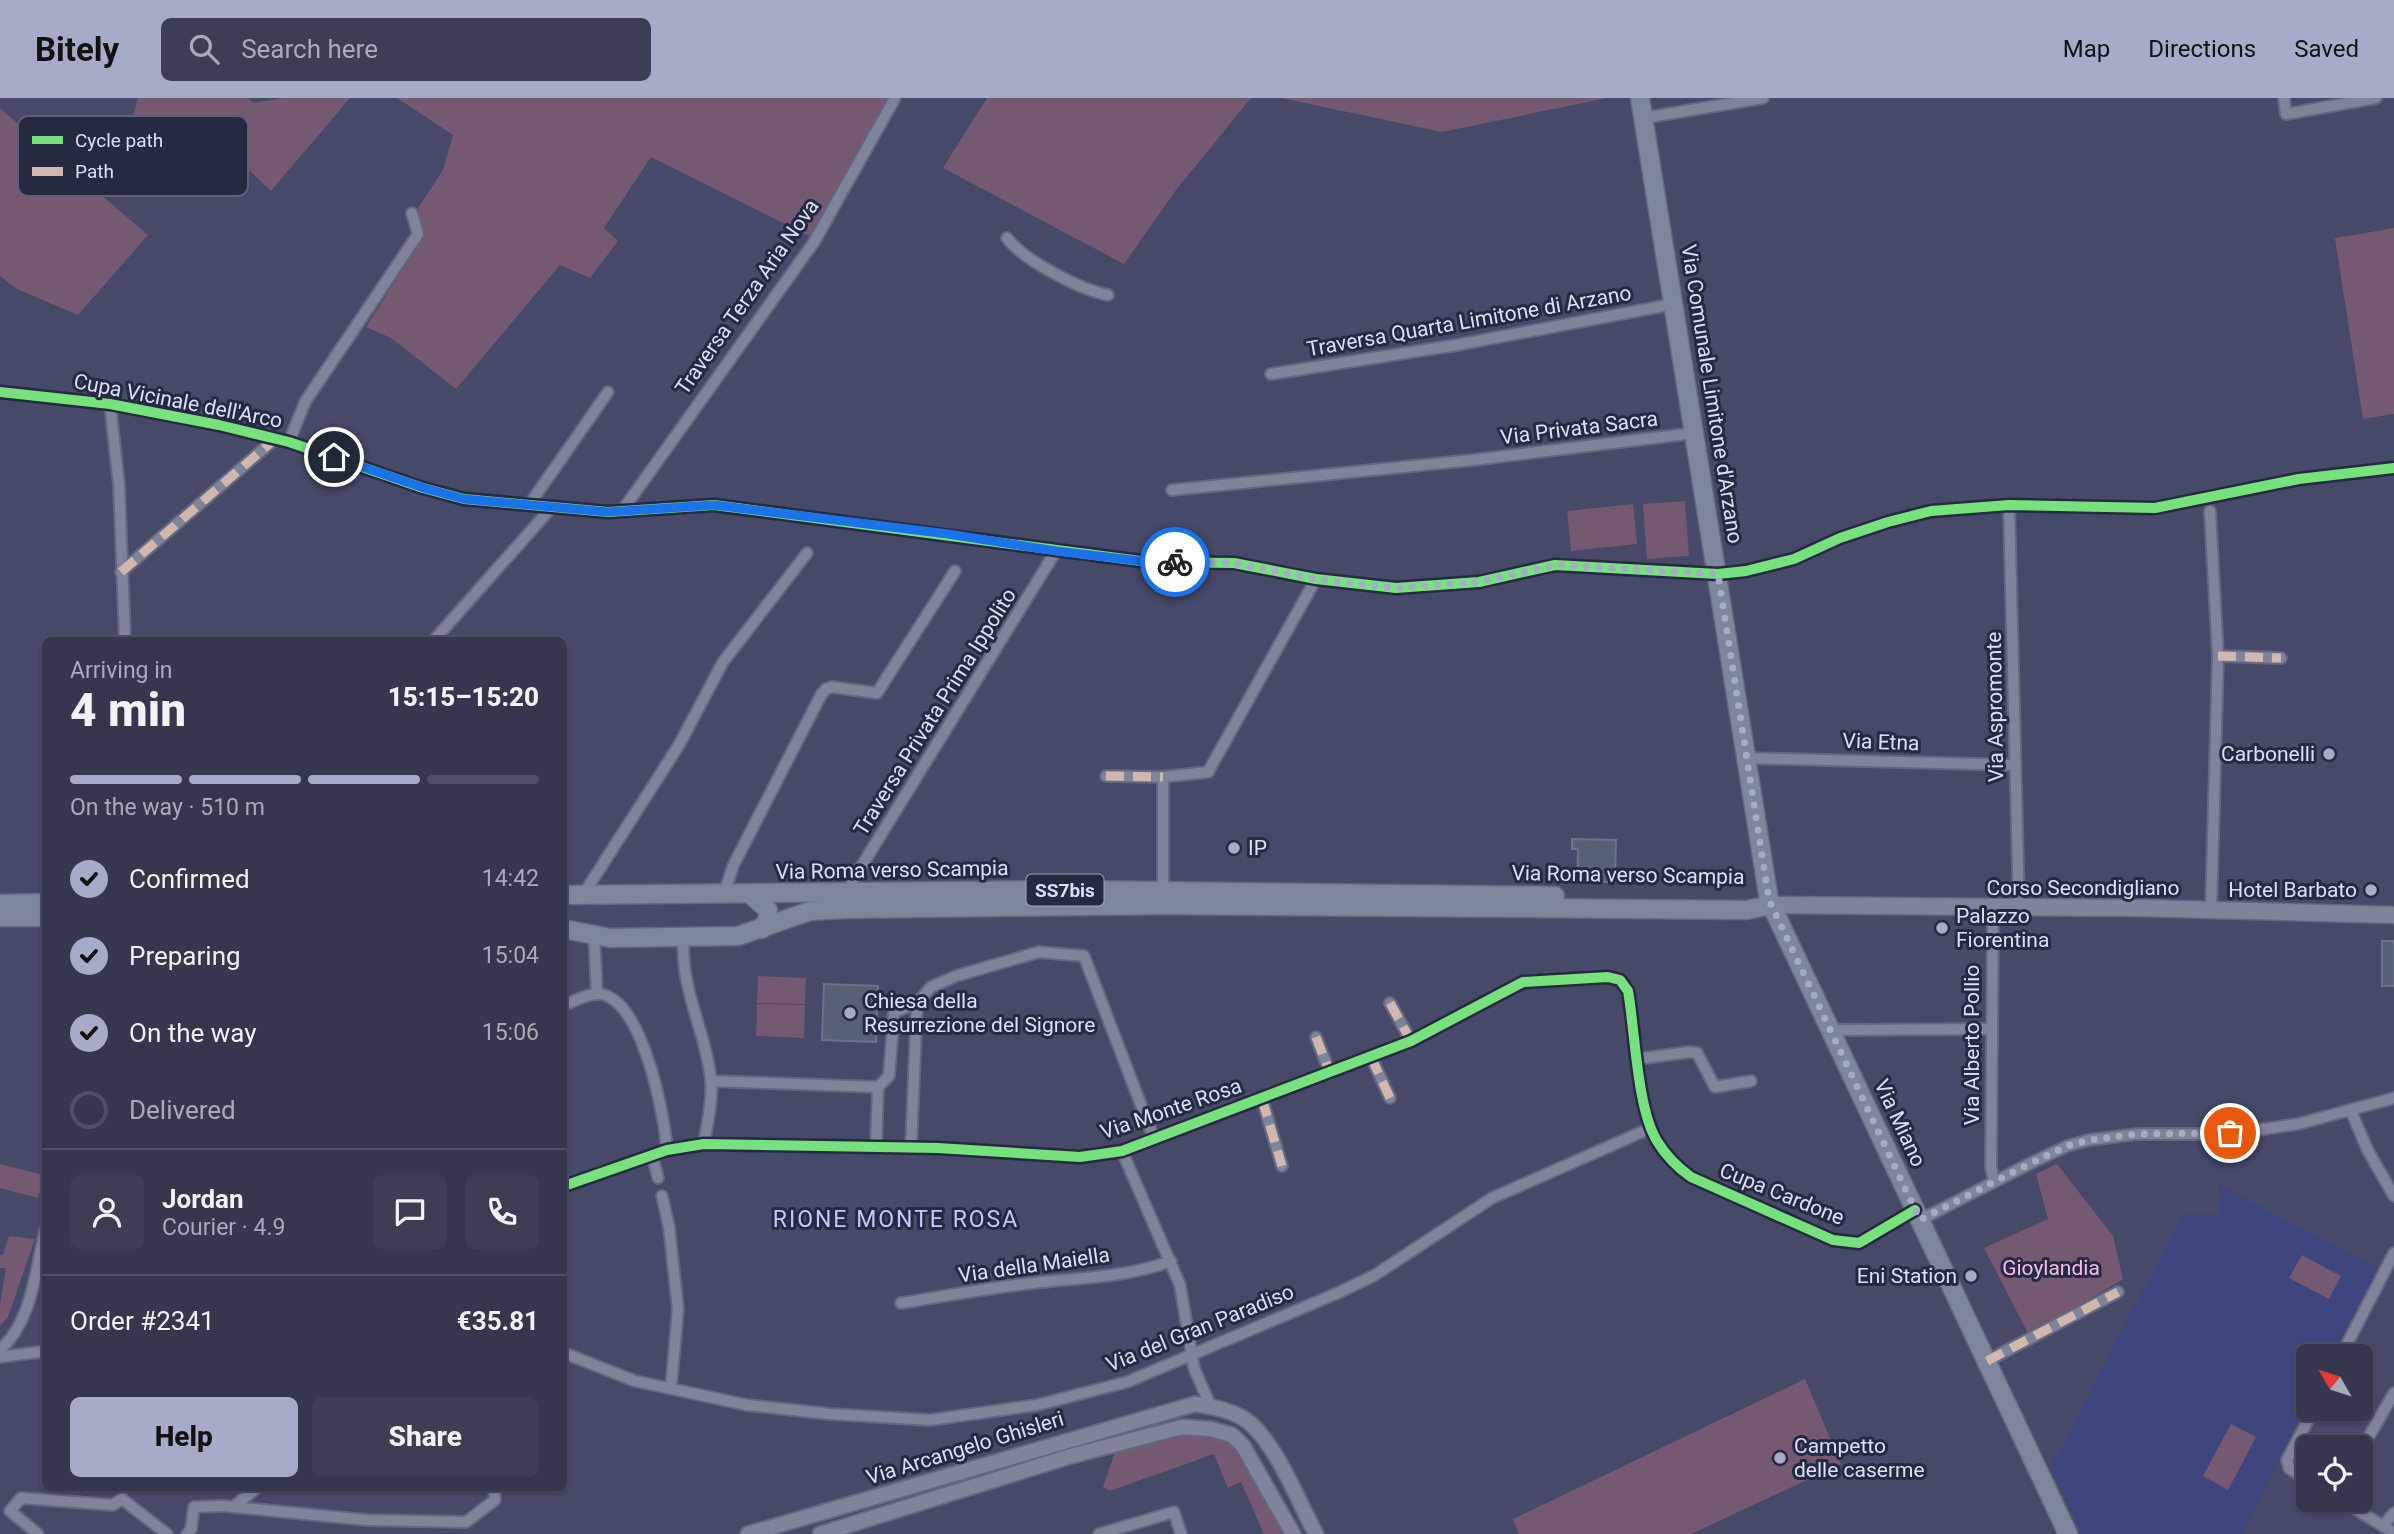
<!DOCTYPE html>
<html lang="en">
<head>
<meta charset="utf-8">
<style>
	:root { --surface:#34374d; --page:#3c3f54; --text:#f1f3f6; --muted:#a9acb6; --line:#4e5165; --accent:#a6abc7 }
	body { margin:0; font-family:Roboto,sans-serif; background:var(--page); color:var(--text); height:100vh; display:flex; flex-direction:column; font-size:26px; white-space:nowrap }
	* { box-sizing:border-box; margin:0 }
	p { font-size:23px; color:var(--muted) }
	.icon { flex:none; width:38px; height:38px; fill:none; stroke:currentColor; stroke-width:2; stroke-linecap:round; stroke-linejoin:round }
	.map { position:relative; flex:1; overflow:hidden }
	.drawer { position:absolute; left:42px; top:539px; width:525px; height:854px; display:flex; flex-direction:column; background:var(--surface); border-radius:10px; box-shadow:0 2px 5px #0004,0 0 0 2px var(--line) }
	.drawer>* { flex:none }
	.needle { width:46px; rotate:309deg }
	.fabs { position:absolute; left:2296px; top:1246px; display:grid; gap:14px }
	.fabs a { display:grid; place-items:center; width:77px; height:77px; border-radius:10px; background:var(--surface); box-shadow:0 2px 5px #0004,0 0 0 2px var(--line); font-size:35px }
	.pin { position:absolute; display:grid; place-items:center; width:60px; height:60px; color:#fff; margin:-30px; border:4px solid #fff; border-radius:50%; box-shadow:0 2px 7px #0007 }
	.courier { position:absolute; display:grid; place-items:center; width:70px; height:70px; margin:-35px; border:5px solid #1a73e8; border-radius:50%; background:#fff; color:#222; box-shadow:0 2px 9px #0007 }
	.summary em { font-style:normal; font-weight:800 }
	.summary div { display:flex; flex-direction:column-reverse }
	.summary { display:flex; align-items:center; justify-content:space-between; height:119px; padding:0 28px }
	h1 { font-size:46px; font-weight:800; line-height:52px }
	.bar { display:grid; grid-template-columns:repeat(4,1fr); gap:10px 7px; align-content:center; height:84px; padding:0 28px }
	.bar i { height:9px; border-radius:5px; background:var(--line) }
	.bar .selected { background:var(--accent) }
	.bar p { grid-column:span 4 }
	.line { display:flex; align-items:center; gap:18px; padding:0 28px; border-top:2px solid var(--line) }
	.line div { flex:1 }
	.round { display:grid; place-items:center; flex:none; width:74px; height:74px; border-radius:10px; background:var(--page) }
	ol { padding:0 28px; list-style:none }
	li { display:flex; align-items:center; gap:21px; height:77px }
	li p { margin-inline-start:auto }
	li .icon { padding:7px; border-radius:50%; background:var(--accent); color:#111; stroke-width:4 }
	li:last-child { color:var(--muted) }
	li i { width:38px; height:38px; border:4px solid var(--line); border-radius:50% }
	.cta { display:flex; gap:14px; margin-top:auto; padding:14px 28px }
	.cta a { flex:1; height:80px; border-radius:10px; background:var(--accent); color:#111; font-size:28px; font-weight:800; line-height:80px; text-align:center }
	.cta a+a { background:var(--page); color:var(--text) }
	header { display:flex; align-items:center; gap:42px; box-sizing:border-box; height:98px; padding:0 35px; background:var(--accent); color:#111 }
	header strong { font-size:33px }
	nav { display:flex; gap:38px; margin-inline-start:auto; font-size:24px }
	.search { width:490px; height:63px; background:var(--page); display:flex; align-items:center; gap:18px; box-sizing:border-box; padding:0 24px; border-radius:10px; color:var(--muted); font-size:26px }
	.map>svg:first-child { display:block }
</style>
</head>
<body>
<header>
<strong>Bitely</strong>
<div class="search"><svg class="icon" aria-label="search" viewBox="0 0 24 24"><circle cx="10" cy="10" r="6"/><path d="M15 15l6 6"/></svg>Search here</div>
<nav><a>Map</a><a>Directions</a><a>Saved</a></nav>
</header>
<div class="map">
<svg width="2394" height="1436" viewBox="0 0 2394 1436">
	<rect width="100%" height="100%" fill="#464967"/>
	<polygon fill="#3e457d" points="2219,1087 2378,1170 2331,1258 2308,1258 2308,1302 2242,1436 2082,1436 2051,1369 2183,1116 2219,1117"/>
	<g fill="#745971">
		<polygon points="138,0 248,0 253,5 284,0 350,0 271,93 213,38 148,39 131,26"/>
		<polygon points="397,0 892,0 809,138 651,59 604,130 618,143 590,180 560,167 456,291 391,240 366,229 424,138 418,110 443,72 453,37"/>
		<polygon points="987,0 1251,0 1176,92 1124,166 943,70"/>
		<polygon points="1281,0 1607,0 1442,34"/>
		<polygon points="0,10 148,137 78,217 17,191 0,178"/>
		<polygon points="2394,130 2394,316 2363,321 2335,140"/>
		<polygon points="1685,403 1689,458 1647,461 1643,406"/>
		<polygon points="1633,406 1637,446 1571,453 1567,413"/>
		<polygon points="758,878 806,880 805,906 757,905"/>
		<polygon points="757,906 805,907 804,940 756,938"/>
		<polygon points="0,1066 44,1077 38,1100 0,1090"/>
		<polygon points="2057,1066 2113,1138 2123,1181 2029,1237 1984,1150 2048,1121 2036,1076"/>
		<polygon points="9,1138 35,1141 8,1219 0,1228 0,1207 6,1170 0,1170 0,1157 3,1157"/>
		<polygon points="2302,1157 2341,1178 2329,1201 2289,1180"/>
		<polygon points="1805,1281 1841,1366 1691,1436 1519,1436 1513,1421"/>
		<polygon points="2231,1326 2256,1339 2228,1392 2203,1378"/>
		<polygon points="1190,1328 1243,1348 1286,1436 1264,1436 1241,1384 1228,1390 1214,1356 1110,1393 1103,1389 1115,1354"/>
	</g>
	<g fill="#576076" stroke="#6b738b" stroke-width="2">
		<polygon points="1572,741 1616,742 1615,784 1577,783 1578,751 1572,751"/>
		<rect x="2382" y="843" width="12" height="45"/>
		<polygon points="824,886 878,888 876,944 822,942"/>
	</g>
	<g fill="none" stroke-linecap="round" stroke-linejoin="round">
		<g stroke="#64677f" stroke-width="14">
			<g id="minor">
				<polyline points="2284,0 2286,16 2376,0"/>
				<polyline points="1643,20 1763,0"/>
				<path d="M1007,140c16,22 74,52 101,57"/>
				<polyline points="1271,276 1457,247 1674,206"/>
				<polyline points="0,294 110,306 219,327 289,344 423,390 464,401 608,414 714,407 1148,464 1234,465 1316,481 1396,490 1479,484 1555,467 1718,476 1746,473 1794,461 1840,440 1888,424 1931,413 2009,407 2155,410 2299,381 2394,370"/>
				<polyline points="110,306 119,387 125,542"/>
				<polyline points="289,344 305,304 418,136 412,115"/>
				<polyline points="1172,392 1473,362 1695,335"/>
				<polyline points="529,407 608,294"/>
				<polyline points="2009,407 2019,811"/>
				<polyline points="622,413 814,144 895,0"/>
				<polyline points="2210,413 2218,558 2211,813"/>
				<polyline points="121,474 275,341"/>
				<polyline points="434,542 552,409"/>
				<polyline points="2218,558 2281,560"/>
				<polyline points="1745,660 2015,667"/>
				<polyline points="1106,678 1163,679"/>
				<polyline points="1163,793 1163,679 1208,674 1316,481"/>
				<polyline points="848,795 853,782 1056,453"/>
				<polyline points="724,796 733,768 821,597 826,591 832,589 877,595 955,473"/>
				<polyline points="583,797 679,647 723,564 807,455"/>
				<polyline points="1993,811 1991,1069 1994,1084"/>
				<polyline points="594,837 597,896"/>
				<path d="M684,839c-5,50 22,94 27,143 2,20 -4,44 -7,64"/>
				<polyline points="917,905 931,889 956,878 1039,854 1084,858 1154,1041"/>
				<polyline points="1390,905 1411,943"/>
				<path d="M564,907c11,-4 28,-14 41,-10 39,14 59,118 62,155"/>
				<polyline points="1830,932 1991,931"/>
				<polyline points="1316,939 1330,975"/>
				<polyline points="1371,959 1390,1000"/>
				<polyline points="1637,961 1689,954 1697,955 1715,989 1751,983"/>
				<polyline points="711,983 878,989"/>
				<polyline points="1262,1001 1282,1068"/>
				<polyline points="2351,1013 2368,1053 2394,1098"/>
				<polyline points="876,1049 878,989 889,978 894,914 917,905 911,1050"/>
				<polyline points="1122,1053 1180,1187 1194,1270 1211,1309"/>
				<polyline points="652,1057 658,1080"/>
				<path d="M564,1088l103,-36 37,-6 234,4 142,9 42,-6 289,-110 112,-59 85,-5 12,3 8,11c7,39 9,118 29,150 9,15 20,26 34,36l142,63 26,3 56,-33"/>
				<polyline points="662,1098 669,1129 678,1211 671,1290"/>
				<polyline points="1920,1122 2029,1066 2067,1048 2089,1042 2138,1036 2230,1036 2298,1026 2394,1000"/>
				<path d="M901,1205c44,-7 88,-15 132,-20 45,-5 96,-6 138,-22"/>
				<path d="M0,1252c33,-30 35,-80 46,-122"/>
				<polyline points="564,1255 635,1283 747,1307 830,1316 930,1322 1037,1307 1127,1284 1340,1194 1375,1177 1492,1100 1651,1030"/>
				<polyline points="2341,1258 2394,1155"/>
				<polyline points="0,1259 46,1253"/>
				<polyline points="1987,1263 2118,1194"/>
				<polyline points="2361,1352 2394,1295"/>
				<polyline points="2308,1382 2289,1370 2287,1362 2314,1311"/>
				<polyline points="122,1401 167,1436"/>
				<polyline points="2341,1402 2394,1435"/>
				<polyline points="233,1409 257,1390"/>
				<polyline points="2383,1428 2394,1415"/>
				<polyline points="38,1436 10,1413 21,1400 113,1407 122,1401"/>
				<polyline points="187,1436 191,1431 194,1409 224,1408 366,1422 466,1424 495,1402 494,1390"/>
				<polyline points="1099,1436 1174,1414 1181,1436"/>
			</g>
		</g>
		<g stroke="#64677f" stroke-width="18">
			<g id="tertiary">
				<path d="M748,1436l447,-130c18,3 42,7 56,20 28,26 47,77 65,110"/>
				<polyline points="820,1436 1071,1358 1182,1329 1211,1331 1232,1337 1243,1348 1293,1436"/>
			</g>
		</g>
		<g stroke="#64677f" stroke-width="19">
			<polyline id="secondary" points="1772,807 2139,810 2394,817"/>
		</g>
		<g stroke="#64677f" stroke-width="21">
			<g id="primary">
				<polyline points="1640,0 1769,802 2068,1436"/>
				<polyline points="750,796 768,812 768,820 762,831"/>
				<polyline points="564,797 1069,792 1555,798"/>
				<polyline points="0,806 46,805"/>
				<polyline points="0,819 46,819"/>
				<polyline points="564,831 610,840 738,838 810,813 844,811 1166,807 1746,812 1772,807"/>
			</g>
		</g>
		<use href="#minor" stroke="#80849b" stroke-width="10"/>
		<use href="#tertiary" stroke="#80849b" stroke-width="14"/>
		<use href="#secondary" stroke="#80849b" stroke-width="16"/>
		<use href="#primary" stroke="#7d869c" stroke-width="18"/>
		<g stroke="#d1b7ad" stroke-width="9" stroke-dasharray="18 9" stroke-linecap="butt">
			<polyline points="121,474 275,341"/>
			<polyline points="2218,558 2281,560"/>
			<polyline points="1106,678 1163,679"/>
			<polyline points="1390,905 1411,943"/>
			<polyline points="1316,939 1330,975"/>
			<polyline points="1371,959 1390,1000"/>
			<polyline points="1262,1001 1282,1068"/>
			<polyline points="1987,1263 2118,1194"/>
		</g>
		<g stroke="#252941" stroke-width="15">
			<g id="cycleway">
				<polyline points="0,294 110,306 219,327 289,344 423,390 464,401 608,414 714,407 1148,464 1234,465 1316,481 1396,490 1479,484 1555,467 1718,476 1746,473 1794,461 1840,440 1888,424 1931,413 2009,407 2155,410 2299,381 2394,370"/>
				<path d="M564,1088l103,-36 37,-6 234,4 142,9 42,-6 289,-110 112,-59 85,-5 12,3 8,11c7,39 9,118 29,150 9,15 20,26 34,36l142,63 26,3 56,-33"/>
			</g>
		</g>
		<use href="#cycleway" stroke="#77e17e" stroke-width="10"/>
	</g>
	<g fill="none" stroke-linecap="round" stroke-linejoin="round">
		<polyline stroke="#a6abc7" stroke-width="7" stroke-dasharray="0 12.6" points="1175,464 1234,465 1316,481 1396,490 1479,484 1555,467 1718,476 1769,802 1920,1122 2029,1066 2067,1048 2090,1042 2138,1036 2230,1035"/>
		<polyline stroke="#1a73e8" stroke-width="9" points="334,359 424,390 464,401 608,414 714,407 948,436 1056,453 1148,464 1175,464"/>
	</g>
	<g fill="#a6abc7" stroke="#252941" stroke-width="2.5">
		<circle cx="2329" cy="656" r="7"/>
		<circle cx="1234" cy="750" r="7"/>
		<circle cx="2371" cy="792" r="7"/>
		<circle cx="1942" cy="830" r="7"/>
		<circle cx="850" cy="915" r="7"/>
		<circle cx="1971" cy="1178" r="7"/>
		<circle cx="1780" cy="1360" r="7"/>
	</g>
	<g text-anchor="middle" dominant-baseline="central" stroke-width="6" stroke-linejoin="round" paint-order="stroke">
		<rect fill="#252941" stroke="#a4a9c2" stroke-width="2" x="1026.5" y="776.5" width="77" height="31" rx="5"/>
		<g font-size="19" font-weight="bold" fill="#dae0fa">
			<text x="1065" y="792">SS7bis</text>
		</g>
		<g font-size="21" fill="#dae0fa" stroke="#252941">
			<text transform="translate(747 199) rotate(-55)">Traversa Terza Aria Nova</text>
			<text transform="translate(1469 223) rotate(-10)">Traversa Quarta Limitone di Arzano</text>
			<text transform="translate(1712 296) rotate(81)">Via Comunale Limitone d'Arzano</text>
			<text transform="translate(178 303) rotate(11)">Cupa Vicinale dell'Arco</text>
			<text transform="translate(1579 330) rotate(-7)">Via Privata Sacra</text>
			<text transform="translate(1995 609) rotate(-91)">Via Aspromonte</text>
			<text transform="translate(935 614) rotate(-58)">Traversa Privata Prima Ippolito</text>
			<text transform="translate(1881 644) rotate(2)">Via Etna</text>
			<text transform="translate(892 772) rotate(-1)">Via Roma verso Scampia</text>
			<text transform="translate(1628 777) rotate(1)">Via Roma verso Scampia</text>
			<text x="2083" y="790">Corso Secondigliano</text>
			<text transform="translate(1972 947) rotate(-90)">Via Alberto Pollio</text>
			<text transform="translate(1171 1011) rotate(-19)">Via Monte Rosa</text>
			<text transform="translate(1900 1025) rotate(65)">Via Miano</text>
			<text transform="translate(1782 1096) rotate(22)">Cupa Cardone</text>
			<text transform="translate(1034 1167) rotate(-8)">Via della Maiella</text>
			<text transform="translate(1200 1230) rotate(-22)">Via del Gran Paradiso</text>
			<text transform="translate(965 1350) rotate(-17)">Via Arcangelo Ghisleri</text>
		</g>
		<g font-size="21" fill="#dae0fa" stroke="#252941" text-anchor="start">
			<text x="2315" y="656" text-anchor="end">Carbonelli</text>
			<text x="1248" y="750">IP</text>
			<text x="2357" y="792" text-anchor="end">Hotel Barbato</text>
			<text x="1956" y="818">Palazzo<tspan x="1956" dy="24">Fiorentina</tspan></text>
			<text x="864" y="903">Chiesa della<tspan x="864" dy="24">Resurrezione del Signore</tspan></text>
			<text x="1957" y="1178" text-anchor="end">Eni Station</text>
			<text x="1794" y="1348">Campetto<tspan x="1794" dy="24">delle caserme</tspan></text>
		</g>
		<g font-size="21" fill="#f9bde9" stroke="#252941">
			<text x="2051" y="1170">Gioylandia</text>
		</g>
		<g font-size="23" letter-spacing="2" fill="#c0c9fd" stroke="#252941">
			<text x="896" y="1121">RIONE MONTE ROSA</text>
		</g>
	</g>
	<rect x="18" y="18" width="230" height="80" rx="10" fill="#252941" stroke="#5b6078" stroke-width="2"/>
	<rect x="32" y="38" width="31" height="8" fill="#77e17e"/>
	<rect x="32" y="69" width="31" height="9" fill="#d1b7ad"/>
	<g font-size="19" fill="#dae0fa">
		<text x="75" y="49">Cycle path</text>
		<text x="75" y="80">Path</text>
	</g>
</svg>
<div class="fabs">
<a><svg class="needle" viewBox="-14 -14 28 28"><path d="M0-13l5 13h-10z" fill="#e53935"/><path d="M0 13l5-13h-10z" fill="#a9acb6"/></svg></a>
<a><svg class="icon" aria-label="locate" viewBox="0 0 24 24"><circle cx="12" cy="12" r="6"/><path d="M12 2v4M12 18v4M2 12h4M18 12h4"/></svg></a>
</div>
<div class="pin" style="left:2230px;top:1035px;background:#ea580c"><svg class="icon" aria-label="bag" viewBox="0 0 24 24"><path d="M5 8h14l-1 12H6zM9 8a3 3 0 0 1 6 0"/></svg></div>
<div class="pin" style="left:334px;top:359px;background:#1f2937"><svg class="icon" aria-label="home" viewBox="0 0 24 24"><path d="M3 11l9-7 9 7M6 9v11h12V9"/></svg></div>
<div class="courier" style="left:1175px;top:464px"><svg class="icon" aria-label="bike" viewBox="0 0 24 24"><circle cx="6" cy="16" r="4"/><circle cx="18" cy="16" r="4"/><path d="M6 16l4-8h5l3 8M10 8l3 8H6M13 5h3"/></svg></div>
<section class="drawer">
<div class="summary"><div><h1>4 min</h1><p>Arriving in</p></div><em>15:15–15:20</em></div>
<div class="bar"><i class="selected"></i><i class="selected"></i><i class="selected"></i><i></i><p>On the way · 510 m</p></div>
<ol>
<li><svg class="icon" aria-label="check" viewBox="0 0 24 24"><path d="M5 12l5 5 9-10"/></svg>Confirmed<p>14:42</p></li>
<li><svg class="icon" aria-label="check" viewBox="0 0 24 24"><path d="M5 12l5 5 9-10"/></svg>Preparing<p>15:04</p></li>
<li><svg class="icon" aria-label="check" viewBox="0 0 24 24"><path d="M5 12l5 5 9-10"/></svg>On the way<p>15:06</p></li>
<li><i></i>Delivered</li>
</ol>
<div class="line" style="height:126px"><a class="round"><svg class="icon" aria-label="person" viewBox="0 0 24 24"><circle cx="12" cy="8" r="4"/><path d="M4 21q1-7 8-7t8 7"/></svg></a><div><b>Jordan</b><p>Courier · 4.9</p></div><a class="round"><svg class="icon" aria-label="chat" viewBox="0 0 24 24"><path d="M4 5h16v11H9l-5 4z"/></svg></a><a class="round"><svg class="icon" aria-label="phone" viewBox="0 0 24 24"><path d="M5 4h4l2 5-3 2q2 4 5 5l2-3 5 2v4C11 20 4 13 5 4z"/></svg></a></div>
<div class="line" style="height:91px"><div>Order #2341</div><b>€35.81</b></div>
<div class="cta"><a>Help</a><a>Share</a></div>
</section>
</div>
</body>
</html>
